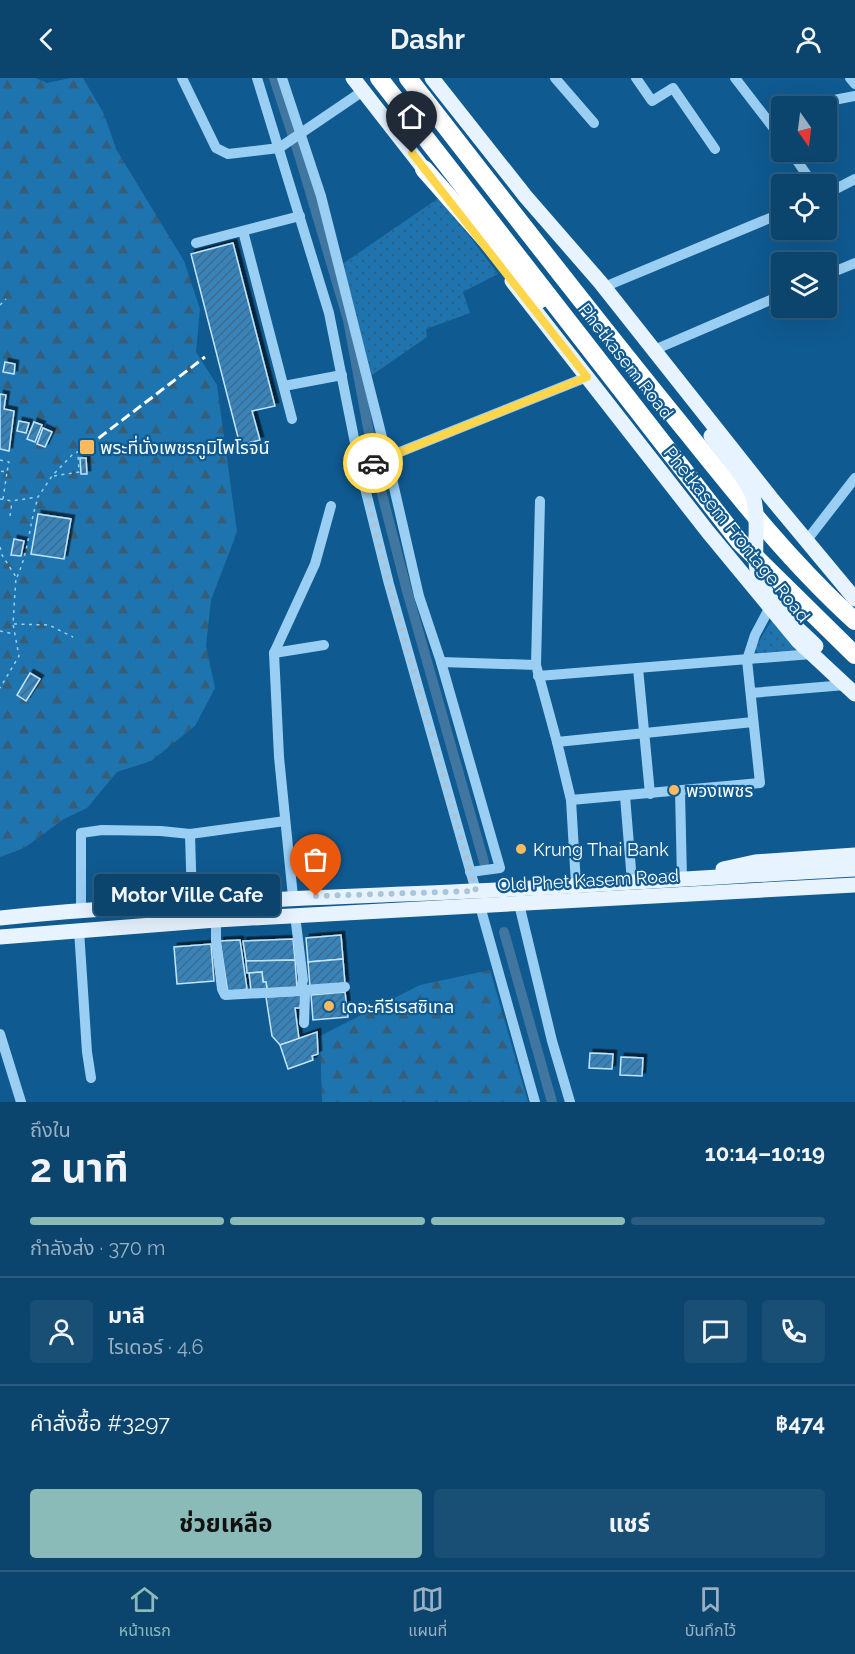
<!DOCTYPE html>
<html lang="th">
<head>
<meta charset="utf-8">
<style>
	:root { --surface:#0b446d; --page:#194e75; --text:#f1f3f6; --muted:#9ab0c2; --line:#2b5c80; --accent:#8bbbb9 }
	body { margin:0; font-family:Raleway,"Noto Sans Thai",sans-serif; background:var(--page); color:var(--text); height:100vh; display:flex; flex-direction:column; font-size:22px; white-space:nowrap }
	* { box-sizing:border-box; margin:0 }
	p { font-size:20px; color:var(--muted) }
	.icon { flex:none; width:33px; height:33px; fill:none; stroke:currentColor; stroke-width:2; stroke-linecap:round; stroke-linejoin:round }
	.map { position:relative; height:1024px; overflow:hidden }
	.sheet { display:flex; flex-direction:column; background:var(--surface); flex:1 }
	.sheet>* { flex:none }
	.needle { width:39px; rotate:166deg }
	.buttons { position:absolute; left:771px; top:18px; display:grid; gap:12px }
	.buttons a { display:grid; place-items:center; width:66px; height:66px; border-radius:6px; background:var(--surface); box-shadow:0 6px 24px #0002,0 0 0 2px var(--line); font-size:30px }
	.pin { position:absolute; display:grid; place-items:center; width:51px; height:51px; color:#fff; margin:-62px -26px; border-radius:50% 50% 50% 0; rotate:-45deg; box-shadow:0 0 6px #0007 }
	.pin .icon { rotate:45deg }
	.courier { position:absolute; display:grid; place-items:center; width:60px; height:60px; margin:-30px; border:4px solid #ffd54a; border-radius:50%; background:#fff; color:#222; box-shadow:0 2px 8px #0007 }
	.bubble { position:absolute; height:42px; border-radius:6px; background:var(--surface); box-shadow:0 6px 24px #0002,0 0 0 2px var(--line); font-size:20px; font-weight:700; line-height:42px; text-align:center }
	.summary em { font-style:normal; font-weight:700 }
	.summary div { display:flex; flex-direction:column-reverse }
	.summary { display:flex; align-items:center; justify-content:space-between; height:102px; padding:0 30px }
	h1 { font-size:39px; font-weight:700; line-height:45px }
	.bar { display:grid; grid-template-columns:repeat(4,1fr); gap:9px 6px; align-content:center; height:72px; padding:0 30px }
	.bar i { height:8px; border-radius:4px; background:var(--line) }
	.bar .active { background:var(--accent) }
	.bar p { grid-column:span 4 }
	.line { display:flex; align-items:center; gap:15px; padding:0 30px; border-top:2px solid var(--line) }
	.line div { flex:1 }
	.round { display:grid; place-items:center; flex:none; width:63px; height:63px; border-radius:6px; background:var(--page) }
	.button { display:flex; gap:12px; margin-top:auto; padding:12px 30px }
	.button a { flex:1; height:69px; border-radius:6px; background:var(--accent); color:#111; font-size:24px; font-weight:700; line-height:69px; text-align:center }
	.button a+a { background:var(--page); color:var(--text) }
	header { display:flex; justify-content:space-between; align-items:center; height:78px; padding:0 30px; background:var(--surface); font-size:27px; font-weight:700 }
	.tabs { display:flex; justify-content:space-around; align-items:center; height:84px; border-top:2px solid var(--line); background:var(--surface); font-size:16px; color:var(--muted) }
	.tabs a { display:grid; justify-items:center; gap:3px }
	.tabs .active { color:var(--accent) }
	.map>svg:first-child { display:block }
</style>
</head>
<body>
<header><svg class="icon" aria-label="back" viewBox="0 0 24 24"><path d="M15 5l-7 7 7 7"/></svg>Dashr<svg class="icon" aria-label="person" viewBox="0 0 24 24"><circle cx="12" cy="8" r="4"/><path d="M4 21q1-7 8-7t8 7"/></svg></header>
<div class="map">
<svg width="855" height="1024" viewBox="0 0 855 1024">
	<defs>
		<pattern id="grass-dots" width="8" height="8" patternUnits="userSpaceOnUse" patternTransform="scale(1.5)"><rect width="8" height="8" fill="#1e74af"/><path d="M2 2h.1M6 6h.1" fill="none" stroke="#375e79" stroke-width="1.8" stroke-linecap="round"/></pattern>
		<pattern id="forest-firs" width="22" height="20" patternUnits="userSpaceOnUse" patternTransform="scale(1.5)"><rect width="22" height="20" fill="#1e74af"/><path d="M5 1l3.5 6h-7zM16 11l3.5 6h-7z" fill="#375e79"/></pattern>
		<pattern id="building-hatch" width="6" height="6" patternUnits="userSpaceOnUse" patternTransform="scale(1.5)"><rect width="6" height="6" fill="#3884ba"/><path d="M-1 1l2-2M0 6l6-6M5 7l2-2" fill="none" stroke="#416b88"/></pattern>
		<filter id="shadow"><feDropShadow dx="3.5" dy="-3.5" stdDeviation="0" flood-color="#0009"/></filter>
	</defs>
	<rect width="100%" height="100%" fill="#0f5a91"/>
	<g fill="url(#grass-dots)">
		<polygon points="440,119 498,196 463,214 470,235 426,251 427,259 372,297 341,187"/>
		<polygon points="772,542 796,572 758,575 755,570"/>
	</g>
	<g fill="url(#forest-firs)">
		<polygon points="0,0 36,0 47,5 70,0 83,0 104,36 116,71 184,183 200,231 196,274 217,307 237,454 211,522 206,568 215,610 195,648 151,683 117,694 87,730 64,741 24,770 0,779"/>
		<polygon points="490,892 528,1024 322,1024 320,958 420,907"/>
	</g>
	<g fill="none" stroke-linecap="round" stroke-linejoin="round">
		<g stroke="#40769f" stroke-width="10">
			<polyline points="274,0 300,80 348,242 376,393 407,513 484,784"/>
			<polyline points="504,854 552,1024"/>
		</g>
	</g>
	<g fill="url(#building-hatch)" stroke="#c2e5fe" stroke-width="1.5" filter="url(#shadow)">
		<polygon points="233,165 275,328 252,333 260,362 240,367 191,176"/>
		<polygon points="5,284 15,286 14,296 3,294"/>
		<polygon points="0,316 6,317 4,331 14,333 9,373 0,371"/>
		<polygon points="19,343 29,345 26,355 17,353"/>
		<polygon points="34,344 42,347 35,364 27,361"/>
		<polygon points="43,350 52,354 45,369 37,366"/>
		<polygon points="80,380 86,380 87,396 81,396"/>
		<polygon points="38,436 71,441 64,481 31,476"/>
		<polygon points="14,461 24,463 21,478 11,477"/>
		<polygon points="30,595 40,601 26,623 17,617"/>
		<rect x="324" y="780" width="8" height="19"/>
		<polygon points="341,857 343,881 308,884 306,860"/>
		<polygon points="293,861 295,882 246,883 243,863"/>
		<polygon points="240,862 247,911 228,915 220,863"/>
		<polygon points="211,866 214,903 177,906 174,869"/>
		<polygon points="343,881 345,906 310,909 308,884"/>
		<polygon points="295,882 297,910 267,911 266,904 263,904 262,894 247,895 246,883"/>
		<polygon points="262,894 263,904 266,904 267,911 251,912 249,895"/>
		<polygon points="345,914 348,939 313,942 311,917"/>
		<polygon points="302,917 300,930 295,930 299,961 280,967 272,958 266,919"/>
		<polygon points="317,954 318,976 312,978 313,982 288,991 280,967"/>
		<polygon points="590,975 613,976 612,991 589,990"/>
		<polygon points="621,979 643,980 642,998 620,997"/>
	</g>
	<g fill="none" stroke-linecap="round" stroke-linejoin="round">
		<g stroke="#9acff3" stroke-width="1.5" stroke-dasharray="3 4.5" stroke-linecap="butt">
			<polyline points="0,227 6,221"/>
			<polyline points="0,382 9,384 7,394 0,393"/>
			<polyline points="54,398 79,394 78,377"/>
			<polyline points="0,421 12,423 38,419 52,398 72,377 87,369"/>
			<polyline points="3,421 7,394"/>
			<polyline points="10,438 12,424"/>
			<polyline points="0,469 2,477 16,499 13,546 19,578 0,610"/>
			<path d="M17,499c12,-26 12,-53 21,-79"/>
			<polyline points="14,546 49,547 73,559"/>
			<polyline points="0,553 14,556"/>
		</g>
		<g stroke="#9acff3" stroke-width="10">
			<polyline points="182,0 216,70 228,76 279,70 363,13"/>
			<polyline points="257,0 329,235 360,390 389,506 476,813"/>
			<polyline points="282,0 321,118 387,379 419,518 441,584 500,790 470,794"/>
			<polyline points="555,0 594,45"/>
			<polyline points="636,0 652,23 673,10 715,71"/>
			<polyline points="735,0 782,61"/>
			<polyline points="850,0 855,6"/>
			<polyline points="819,28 829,23 855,18"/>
			<polyline points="791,74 813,106"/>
			<polyline points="826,116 855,101"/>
			<polyline points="243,153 292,341"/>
			<polyline points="196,165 300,138"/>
			<polyline points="826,197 855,185"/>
			<polyline points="604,209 782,135"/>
			<polyline points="654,272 782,217"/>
			<polyline points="284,308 342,297"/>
			<polyline points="360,390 587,299"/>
			<polyline points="807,462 855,400"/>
			<polyline points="274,575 324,567"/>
			<polyline points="441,584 536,587 557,664 571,722 576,807"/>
			<polyline points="536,587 540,423"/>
			<polyline points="638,590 650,716"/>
			<polyline points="538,598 812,576"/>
			<polyline points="751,615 845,607"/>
			<polyline points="557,664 753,644"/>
			<polyline points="680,713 682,801"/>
			<polyline points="625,718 632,804"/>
			<polyline points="571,722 760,705 747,582 755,557 770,529"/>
			<polyline points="190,756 192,824"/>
			<polyline points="293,819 279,679 274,575 315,486 331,428"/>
			<polyline points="519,826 552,963 570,1024"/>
			<polyline points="480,828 535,1024"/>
			<polyline points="81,832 81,755 102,752 161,753 190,756 285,743"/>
			<polyline points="216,842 216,863 222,911 225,917 300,913 303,902 295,837"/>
			<polyline points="79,852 87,974 91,1000"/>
			<polyline points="302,909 305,915 304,945"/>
			<polyline points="304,912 345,909"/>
			<polyline points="0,956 21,1024"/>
		</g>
		<g stroke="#e7f4ff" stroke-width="15">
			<polyline points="353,0 431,100"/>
			<polyline points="432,0 526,119 600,204 771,420 855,521"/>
			<polyline points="512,203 708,454 798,563 855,616"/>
			<polyline points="723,791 755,784 855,777"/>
			<path d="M0,840c158,-16 316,-20 475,-27 127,-6 253,-15 380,-22"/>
			<polyline points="0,859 216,842 855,807"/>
		</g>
		<g stroke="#fff" stroke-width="18">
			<polyline points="379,0 739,463 855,577"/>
			<path d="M408,0c89,115 178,230 270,343 56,70 111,140 177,200"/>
			<polyline points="424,91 539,222"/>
		</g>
		<polyline stroke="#fff" stroke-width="3" stroke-dasharray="10 4.5" stroke-linecap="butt" points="87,369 205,279"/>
		<path stroke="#e7f4ff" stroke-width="15" d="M711,358c11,15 36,43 42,60 7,24 0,50 4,74 6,31 38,55 59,76"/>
	</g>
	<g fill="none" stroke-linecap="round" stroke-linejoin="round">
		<polyline stroke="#abc5d8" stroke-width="6" stroke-dasharray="0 10.8" points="316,818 476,813 389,506 360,390 373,385"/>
		<polyline stroke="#ffd54a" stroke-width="8" points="373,385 587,299 412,75"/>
	</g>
	<g fill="#ffba5d" stroke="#0f5a91" stroke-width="2">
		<rect x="79" y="361" width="16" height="16" rx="3"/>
		<circle cx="674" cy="712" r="6"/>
		<circle cx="521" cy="771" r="6"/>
		<circle cx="329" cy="928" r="6"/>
	</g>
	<g text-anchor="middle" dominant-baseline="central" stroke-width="4.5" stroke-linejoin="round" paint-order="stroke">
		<g font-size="18" fill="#fff" stroke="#0f5a91">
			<text transform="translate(626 283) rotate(52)">Phetkasem Road</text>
			<text transform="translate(737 456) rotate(51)">Phetkasem Frontage Road</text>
			<text transform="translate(588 802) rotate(-3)">Old Phet Kasem Road</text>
		</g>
		<g font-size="18" fill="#fff" stroke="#0f5a91" text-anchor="start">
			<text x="100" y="369">พระที่นั่งเพชรภูมิไพโรจน์</text>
			<text x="686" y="712">พวงเพชร</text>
			<text x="533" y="771">Krung Thai Bank</text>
			<text x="341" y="928">เดอะคีรีเรสซิเทล</text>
		</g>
	</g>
</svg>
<div class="buttons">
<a><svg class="needle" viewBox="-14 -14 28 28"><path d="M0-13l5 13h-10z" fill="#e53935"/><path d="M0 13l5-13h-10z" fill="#9ab0c2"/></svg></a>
<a><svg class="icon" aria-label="locate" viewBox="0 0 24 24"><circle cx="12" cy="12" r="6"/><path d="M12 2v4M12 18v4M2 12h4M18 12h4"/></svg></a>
<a><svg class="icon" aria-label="layers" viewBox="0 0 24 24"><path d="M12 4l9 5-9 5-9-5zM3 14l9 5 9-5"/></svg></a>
</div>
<div class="pin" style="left:316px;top:818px;background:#ea580c"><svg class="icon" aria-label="bag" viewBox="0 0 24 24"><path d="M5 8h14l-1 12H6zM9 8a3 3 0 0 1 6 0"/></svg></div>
<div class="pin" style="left:412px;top:75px;background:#1f2937"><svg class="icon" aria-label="home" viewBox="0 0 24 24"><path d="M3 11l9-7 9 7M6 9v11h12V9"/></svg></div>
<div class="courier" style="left:373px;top:385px"><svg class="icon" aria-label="car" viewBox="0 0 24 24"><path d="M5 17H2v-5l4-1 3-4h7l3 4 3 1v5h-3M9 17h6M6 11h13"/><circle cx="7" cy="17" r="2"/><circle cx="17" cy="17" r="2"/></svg></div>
<div class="bubble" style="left:94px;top:796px;width:186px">Motor Ville Cafe</div>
</div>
<section class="sheet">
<div class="summary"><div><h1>2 นาที</h1><p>ถึงใน</p></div><em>10:14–10:19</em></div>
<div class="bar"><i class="active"></i><i class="active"></i><i class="active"></i><i></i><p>กำลังส่ง · 370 m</p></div>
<div class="line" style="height:108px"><a class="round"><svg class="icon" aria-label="person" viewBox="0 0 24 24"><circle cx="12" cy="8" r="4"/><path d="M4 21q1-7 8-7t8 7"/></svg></a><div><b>มาลี</b><p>ไรเดอร์ · 4.6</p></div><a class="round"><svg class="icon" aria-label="chat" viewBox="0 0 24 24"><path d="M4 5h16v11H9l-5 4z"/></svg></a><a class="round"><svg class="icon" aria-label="phone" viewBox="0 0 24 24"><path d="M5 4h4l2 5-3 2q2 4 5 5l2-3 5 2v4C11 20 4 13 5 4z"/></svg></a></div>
<div class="line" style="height:78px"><div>คำสั่งซื้อ #3297</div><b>฿474</b></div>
<div class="button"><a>ช่วยเหลือ</a><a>แชร์</a></div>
</section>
<nav class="tabs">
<a class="active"><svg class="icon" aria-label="home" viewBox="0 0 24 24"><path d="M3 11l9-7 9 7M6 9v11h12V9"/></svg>หน้าแรก</a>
<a><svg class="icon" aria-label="map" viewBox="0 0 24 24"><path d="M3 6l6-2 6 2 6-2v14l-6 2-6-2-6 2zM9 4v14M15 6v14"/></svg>แผนที่</a>
<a><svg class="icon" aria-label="saved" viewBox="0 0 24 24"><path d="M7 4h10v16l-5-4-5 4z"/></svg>บันทึกไว้</a>
</nav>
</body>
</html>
